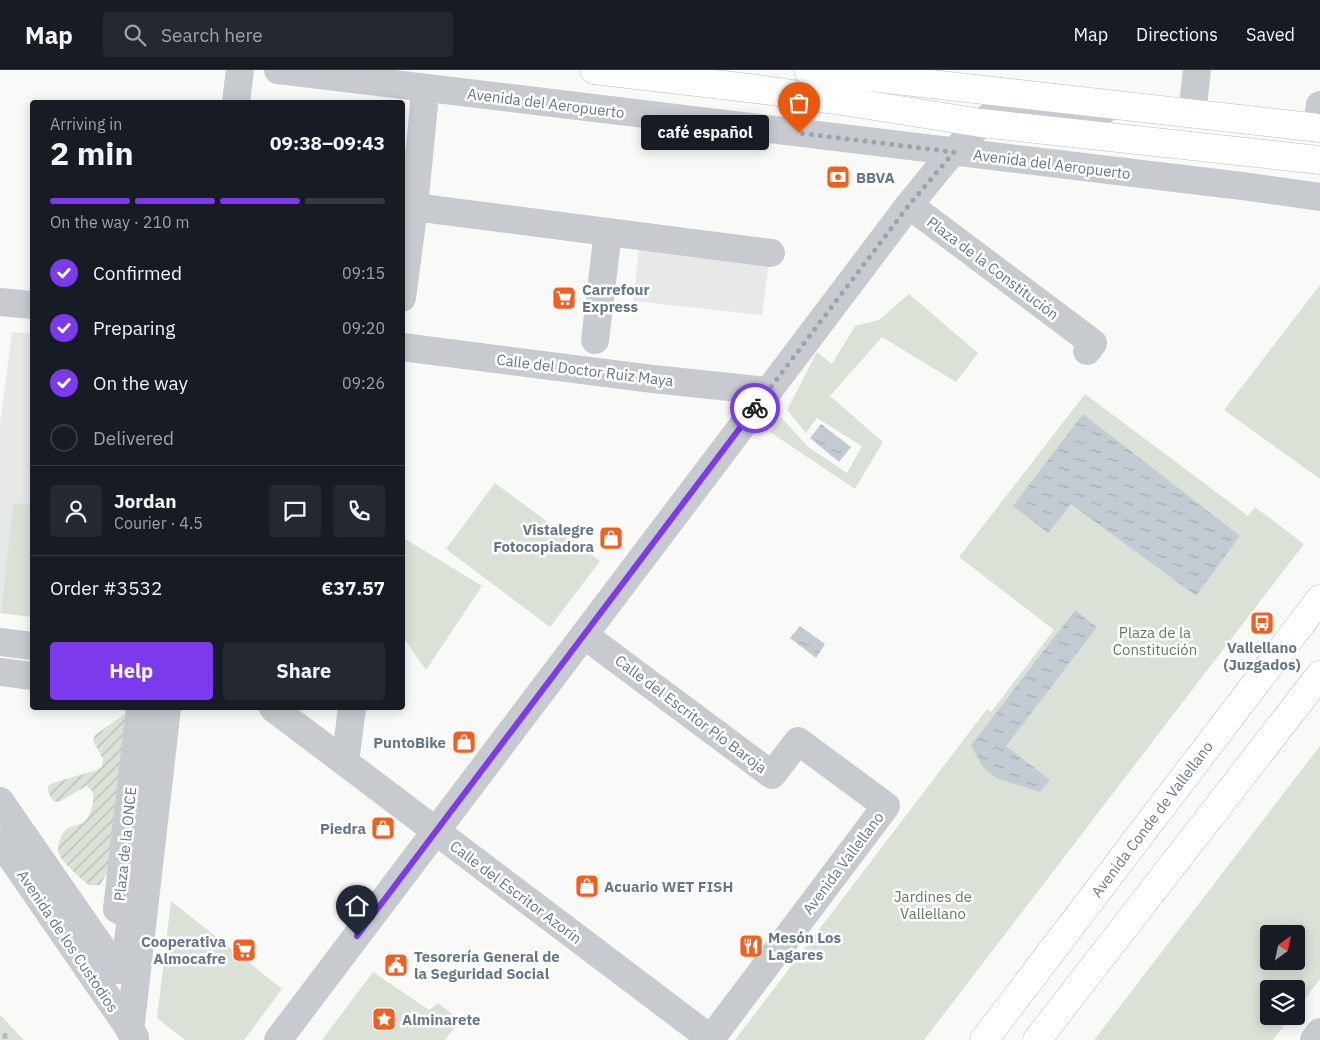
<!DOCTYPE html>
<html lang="en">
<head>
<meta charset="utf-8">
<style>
	:root { --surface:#171b24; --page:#242831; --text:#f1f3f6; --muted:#9ea1a6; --line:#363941; --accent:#7c3aed }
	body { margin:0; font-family:"IBM Plex Sans",sans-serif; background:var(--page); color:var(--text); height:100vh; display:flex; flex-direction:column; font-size:19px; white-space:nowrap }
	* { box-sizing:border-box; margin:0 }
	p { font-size:16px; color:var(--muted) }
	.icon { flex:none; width:28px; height:28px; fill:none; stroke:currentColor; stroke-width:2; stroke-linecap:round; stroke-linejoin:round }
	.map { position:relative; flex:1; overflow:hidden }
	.details { position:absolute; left:30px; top:30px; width:375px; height:610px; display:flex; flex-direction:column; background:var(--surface); border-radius:5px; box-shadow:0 2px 12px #0003 }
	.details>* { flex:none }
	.needle { width:32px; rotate:33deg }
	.fabs { position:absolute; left:1260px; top:855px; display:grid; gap:10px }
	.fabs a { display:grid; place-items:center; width:45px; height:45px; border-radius:5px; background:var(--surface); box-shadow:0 2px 12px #0003; font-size:25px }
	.pin { position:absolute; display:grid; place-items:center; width:42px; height:42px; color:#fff; margin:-51px -21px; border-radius:50% 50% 50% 0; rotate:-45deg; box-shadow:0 0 5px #0007 }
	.pin .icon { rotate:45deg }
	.courier { position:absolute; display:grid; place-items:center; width:50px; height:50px; margin:-25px; border:4px solid #7c3aed; border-radius:50%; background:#fff; color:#222; box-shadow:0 1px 6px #0007 }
	.bubble { position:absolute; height:35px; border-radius:5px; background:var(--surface); box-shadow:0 2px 12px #0003; font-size:16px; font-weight:700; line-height:35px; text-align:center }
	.overview em { font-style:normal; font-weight:700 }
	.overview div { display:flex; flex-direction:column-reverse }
	.overview { display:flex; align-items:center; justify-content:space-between; height:85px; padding:0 20px }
	h1 { font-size:32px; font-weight:700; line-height:38px }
	.bar { display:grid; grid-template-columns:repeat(4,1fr); gap:8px 5px; align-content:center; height:60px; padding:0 20px }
	.bar i { height:6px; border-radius:4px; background:var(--line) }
	.bar .on { background:var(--accent) }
	.bar p { grid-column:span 4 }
	.line { display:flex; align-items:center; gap:12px; padding:0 20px; border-top:1px solid var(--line) }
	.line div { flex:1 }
	.round { display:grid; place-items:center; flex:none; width:52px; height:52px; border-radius:5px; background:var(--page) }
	ol { padding:0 20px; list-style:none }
	li { display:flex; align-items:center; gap:15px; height:55px }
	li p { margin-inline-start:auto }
	li .icon { padding:5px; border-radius:50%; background:var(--accent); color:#fff; stroke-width:4 }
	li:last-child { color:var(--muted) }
	li i { width:28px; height:28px; border:2px solid var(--line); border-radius:50% }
	.action { display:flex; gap:10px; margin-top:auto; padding:10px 20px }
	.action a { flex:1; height:58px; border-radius:5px; background:var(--accent); color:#fff; font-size:20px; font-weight:700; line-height:58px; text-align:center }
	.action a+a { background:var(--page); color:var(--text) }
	header { display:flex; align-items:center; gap:30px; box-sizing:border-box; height:70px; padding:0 25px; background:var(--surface); border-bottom:1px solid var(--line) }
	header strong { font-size:24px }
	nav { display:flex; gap:28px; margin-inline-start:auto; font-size:18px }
	.search { width:350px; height:45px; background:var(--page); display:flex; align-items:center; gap:12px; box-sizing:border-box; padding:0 18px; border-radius:5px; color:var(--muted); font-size:19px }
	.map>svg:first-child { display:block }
</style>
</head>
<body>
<header>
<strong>Map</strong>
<div class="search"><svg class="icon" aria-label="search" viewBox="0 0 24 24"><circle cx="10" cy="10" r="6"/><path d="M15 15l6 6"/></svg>Search here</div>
<nav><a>Map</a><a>Directions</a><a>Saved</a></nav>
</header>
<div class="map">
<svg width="1320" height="970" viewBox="0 0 1320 970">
	<defs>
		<pattern id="cemetery-stones" width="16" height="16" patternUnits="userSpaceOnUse" patternTransform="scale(1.25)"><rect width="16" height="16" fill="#dae2d8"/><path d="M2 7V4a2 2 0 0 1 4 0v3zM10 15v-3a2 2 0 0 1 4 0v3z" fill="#b5bcb5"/></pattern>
		<pattern id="garden-furrows" width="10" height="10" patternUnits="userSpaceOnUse" patternTransform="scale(1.25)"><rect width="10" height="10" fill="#dae2d8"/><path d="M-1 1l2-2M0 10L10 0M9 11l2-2" fill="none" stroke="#b5bcb5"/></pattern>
		<pattern id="water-ripples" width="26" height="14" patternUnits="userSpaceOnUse" patternTransform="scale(1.25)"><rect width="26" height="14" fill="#c2cbd1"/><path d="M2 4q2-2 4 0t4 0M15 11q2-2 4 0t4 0" fill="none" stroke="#a1aaaf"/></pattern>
	</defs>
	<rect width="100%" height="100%" fill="#f9f9f7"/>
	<g fill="#e7e8e8">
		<polygon points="640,170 769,190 762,245 633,231"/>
		<polygon points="12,262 32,264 32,547 0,543 0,354"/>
	</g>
	<polygon fill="url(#cemetery-stones)" points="0,945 24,970 0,970"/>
	<g fill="#dae2d8" fill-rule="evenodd">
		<polygon points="1320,215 1320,409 1224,340"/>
		<polygon points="909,224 978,283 956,312 882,267 830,326 883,372 855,419 770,362 781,347 808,377 847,403 862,376 817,348 806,363 787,340 817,282 832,294 855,256 879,250"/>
		<path d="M1085,324l163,122 7,-9 49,37 -380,496h-189l252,-331 4,3 63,-82 -95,-73zM1071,433l169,33 -44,60zM1075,540l22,17 -92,119 44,34 -9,12 -69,-47z"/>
		<polygon points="495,413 600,491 550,557 446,479"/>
		<polygon points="13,433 32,435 32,547 1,543"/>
		<polygon points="402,467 482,516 426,600 403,567"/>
		<path d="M1320,676v233l-24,31v-21h-27v27h22l-18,24h-179zM1269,864h27v27h-27z"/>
		<polygon points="171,831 282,919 244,970 185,970 157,948"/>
		<polygon points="373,902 429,940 438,933 460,950 445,970 322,970"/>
	</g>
	<path fill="url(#garden-furrows)" d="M125,644l2,1 -18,155 -9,15h-11c-7,-5 -27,-23 -30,-31 -3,-8 2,-20 8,-25 6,-4 14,-4 18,-8 6,-5 11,-24 7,-30 -1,-2 -3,-3 -6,-5l-27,16c-8,0 -11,-8 -11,-16l5,-3 44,-13 5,-4 1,-7 -10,-18 2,-6z"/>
	<g fill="url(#water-ripples)">
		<polygon points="1083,344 1240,466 1196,526 1071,434 1048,463 1013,436"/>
		<polygon points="821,354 851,377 839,392 810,368"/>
		<polygon points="1075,540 1097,557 1006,676 1050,710 1040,722 996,708 982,696 971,675"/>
		<polygon points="800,556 825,574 816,588 790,568"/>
	</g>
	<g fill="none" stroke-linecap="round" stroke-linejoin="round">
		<g stroke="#babec2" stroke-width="29">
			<g id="major">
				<polyline points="594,0 757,19 862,34 981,53 1320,90"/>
				<polyline points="808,0 1320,58"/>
				<polyline points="984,970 1320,529"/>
				<polyline points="1037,970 1320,605"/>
			</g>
		</g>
		<g stroke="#c7cacf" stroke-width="28">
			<polyline points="278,0 1242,116 1320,127"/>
			<polyline points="236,32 240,0"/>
			<polyline points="1319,42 1320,35"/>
			<polyline points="1192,44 1197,0"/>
			<polyline points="909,135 1093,273 1087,281"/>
			<polyline points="414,137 771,183"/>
			<polyline points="402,228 414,137 424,35 423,18"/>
			<polyline points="0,232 32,235"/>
			<polyline points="595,270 608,162"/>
			<polyline points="402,277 653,309 768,321"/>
			<polyline points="584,565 772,705 798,671 886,736 710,970"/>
			<polyline points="0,572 32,576"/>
			<polyline points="0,602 32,606"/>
			<polyline points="273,638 711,969"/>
			<polyline points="345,692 352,638"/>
			<polyline points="0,731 117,900 122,900 125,896 131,847 117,839 140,638 155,647 156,638"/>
			<polyline points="0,771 135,967"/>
			<polyline points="130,961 167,638"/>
			<polyline points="278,970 909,135 944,92 981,53 1001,38 1089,45 1104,40"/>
			<polyline points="1314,970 1320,962"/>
		</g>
		<use href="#major" stroke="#fff" stroke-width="28"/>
	</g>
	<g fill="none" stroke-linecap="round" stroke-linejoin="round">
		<polyline stroke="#99a4b0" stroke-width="5" stroke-dasharray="0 9" points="755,338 909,135 954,82 799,63"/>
		<polyline stroke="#7c3aed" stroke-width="6" points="357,866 755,338"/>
	</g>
	<defs>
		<g id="bank-square" transform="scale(1.25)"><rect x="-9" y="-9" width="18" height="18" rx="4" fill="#f16020" stroke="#fff"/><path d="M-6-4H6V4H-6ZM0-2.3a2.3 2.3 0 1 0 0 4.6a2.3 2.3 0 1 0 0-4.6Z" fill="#fff"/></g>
		<g id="supermarket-square" transform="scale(1.25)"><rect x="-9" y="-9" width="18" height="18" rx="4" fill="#f16020" stroke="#fff"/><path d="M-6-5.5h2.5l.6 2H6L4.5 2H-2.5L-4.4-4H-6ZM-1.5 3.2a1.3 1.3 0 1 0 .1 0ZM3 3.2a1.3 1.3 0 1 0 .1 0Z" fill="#fff"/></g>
		<g id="shop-square" transform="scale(1.25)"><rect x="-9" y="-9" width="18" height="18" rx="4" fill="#f16020" stroke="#fff"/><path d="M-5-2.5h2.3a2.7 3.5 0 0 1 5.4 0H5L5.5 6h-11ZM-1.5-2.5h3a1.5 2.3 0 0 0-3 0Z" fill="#fff"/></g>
		<g id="bus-square" transform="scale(1.25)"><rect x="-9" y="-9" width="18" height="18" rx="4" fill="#f16020" stroke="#fff"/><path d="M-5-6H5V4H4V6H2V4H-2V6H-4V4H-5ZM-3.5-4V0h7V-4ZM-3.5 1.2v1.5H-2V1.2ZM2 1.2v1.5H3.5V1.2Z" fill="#fff"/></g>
		<g id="restaurant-square" transform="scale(1.25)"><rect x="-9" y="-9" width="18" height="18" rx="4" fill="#f16020" stroke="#fff"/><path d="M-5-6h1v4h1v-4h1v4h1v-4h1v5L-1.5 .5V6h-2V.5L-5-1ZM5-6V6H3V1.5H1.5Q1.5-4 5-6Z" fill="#fff"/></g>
		<g id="civic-square" transform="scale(1.25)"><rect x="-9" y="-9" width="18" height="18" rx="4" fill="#f16020" stroke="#fff"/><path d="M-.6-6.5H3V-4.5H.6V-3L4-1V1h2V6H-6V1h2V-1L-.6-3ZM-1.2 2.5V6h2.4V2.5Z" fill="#fff"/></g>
		<g id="sight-square" transform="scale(1.25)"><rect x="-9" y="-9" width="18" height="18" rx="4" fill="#f16020" stroke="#fff"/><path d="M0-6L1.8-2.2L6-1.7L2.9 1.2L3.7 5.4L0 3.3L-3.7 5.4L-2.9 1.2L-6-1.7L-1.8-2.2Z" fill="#fff"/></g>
	</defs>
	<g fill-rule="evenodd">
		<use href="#bank-square" x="838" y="107"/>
		<use href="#supermarket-square" x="564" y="228"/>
		<use href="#shop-square" x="611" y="468"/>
		<use href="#bus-square" x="1262" y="553"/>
		<use href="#shop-square" x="464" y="672"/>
		<use href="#shop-square" x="383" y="758"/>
		<use href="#shop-square" x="587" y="816"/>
		<use href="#restaurant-square" x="751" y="876"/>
		<use href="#supermarket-square" x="244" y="880"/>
		<use href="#civic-square" x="396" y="895"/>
		<use href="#sight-square" x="384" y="949"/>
	</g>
	<g text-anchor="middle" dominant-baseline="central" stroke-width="5" stroke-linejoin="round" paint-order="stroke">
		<g font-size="15" fill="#66778a" stroke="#fff">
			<text transform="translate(546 33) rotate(7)">Avenida del Aeropuerto</text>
			<text transform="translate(1052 94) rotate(7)">Avenida del Aeropuerto</text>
			<text transform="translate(993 198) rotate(37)">Plaza de la Constitución</text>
			<text transform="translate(585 300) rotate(7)">Calle del Doctor Ruiz Maya</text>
			<text transform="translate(691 644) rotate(37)">Calle del Escritor Pío Baroja</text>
			<text transform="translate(1152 749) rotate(-53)">Avenida Conde de Vallellano</text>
			<text transform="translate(125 774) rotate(-84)">Plaza de la ONCE</text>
			<text transform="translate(843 793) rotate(-53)">Avenida Vallellano</text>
			<text transform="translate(516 822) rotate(37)">Calle del Escritor Azorín</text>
			<text transform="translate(68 871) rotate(56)">Avenida de los Custodios</text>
		</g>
		<g font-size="15" font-weight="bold" fill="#66778a" stroke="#fff" text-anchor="start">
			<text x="856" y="107">BBVA</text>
			<text x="582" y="219">Carrefour<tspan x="582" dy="17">Express</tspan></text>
			<text x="594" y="459" text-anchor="end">Vistalegre<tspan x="594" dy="17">Fotocopiadora</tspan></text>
			<text x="1262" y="577" text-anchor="middle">Vallellano<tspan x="1262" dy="17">(Juzgados)</tspan></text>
			<text x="446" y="672" text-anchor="end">PuntoBike</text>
			<text x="366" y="758" text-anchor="end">Piedra</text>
			<text x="604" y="816">Acuario WET FISH</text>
			<text x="768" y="867">Mesón Los<tspan x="768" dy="17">Lagares</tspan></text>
			<text x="226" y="871" text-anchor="end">Cooperativa<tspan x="226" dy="17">Almocafre</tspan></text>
			<text x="414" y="886">Tesorería General de<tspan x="414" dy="17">la Seguridad Social</tspan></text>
			<text x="402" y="949">Alminarete</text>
		</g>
		<g font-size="15" fill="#657b62" stroke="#fff">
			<text x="1155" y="562">Plaza de la<tspan x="1155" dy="17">Constitución</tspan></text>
			<text x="933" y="826">Jardines de<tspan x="933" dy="17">Vallellano</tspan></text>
		</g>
	</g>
</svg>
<div class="fabs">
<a><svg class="needle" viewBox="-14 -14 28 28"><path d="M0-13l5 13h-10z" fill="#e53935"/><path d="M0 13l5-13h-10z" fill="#9ea1a6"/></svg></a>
<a><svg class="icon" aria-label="layers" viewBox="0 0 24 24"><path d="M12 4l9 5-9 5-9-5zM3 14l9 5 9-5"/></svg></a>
</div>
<div class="pin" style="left:799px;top:63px;background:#ea580c"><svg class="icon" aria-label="bag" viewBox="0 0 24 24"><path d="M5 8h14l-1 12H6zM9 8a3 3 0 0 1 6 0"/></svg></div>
<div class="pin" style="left:357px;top:866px;background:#1f2937"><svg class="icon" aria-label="home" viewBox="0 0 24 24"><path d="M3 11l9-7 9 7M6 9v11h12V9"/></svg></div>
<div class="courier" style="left:755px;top:338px"><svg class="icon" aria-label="bike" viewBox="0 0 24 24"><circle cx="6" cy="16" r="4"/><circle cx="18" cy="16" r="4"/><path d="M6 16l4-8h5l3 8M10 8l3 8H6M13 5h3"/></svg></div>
<div class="bubble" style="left:641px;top:45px;width:128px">café español</div>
<section class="details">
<div class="overview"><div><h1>2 min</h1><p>Arriving in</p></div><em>09:38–09:43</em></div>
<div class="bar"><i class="on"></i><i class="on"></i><i class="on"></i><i></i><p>On the way · 210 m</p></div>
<ol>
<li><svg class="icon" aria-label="check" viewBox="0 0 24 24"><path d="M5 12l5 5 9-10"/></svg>Confirmed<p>09:15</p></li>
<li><svg class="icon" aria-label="check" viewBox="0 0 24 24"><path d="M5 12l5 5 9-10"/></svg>Preparing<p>09:20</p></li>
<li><svg class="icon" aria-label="check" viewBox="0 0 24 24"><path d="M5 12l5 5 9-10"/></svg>On the way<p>09:26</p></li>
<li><i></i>Delivered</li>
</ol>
<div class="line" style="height:90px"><a class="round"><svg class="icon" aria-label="person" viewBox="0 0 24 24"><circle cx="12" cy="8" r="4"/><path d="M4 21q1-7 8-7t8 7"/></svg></a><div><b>Jordan</b><p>Courier · 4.5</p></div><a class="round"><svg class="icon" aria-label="chat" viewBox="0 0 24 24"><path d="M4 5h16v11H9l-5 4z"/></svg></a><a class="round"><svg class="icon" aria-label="phone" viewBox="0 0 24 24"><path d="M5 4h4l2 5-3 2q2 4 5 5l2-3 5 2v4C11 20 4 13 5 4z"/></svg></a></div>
<div class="line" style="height:65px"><div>Order #3532</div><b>€37.57</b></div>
<div class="action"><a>Help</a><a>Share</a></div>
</section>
</div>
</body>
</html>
